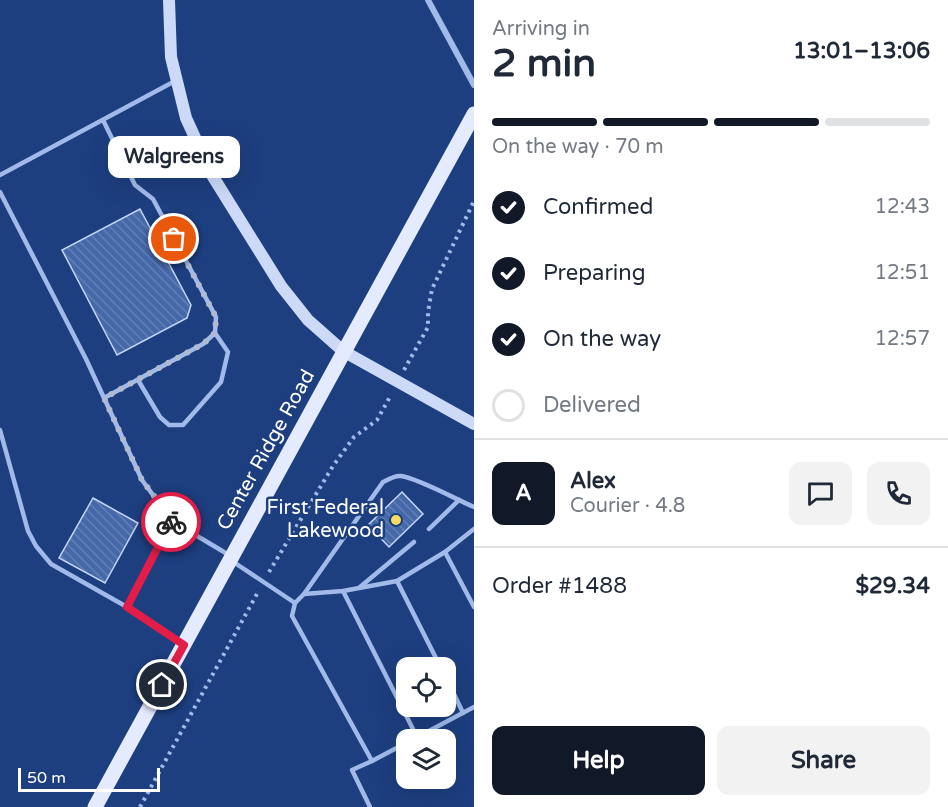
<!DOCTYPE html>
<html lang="en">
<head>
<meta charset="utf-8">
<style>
	:root { --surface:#fff; --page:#f2f2f3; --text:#1f2937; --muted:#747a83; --line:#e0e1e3; --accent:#111827 }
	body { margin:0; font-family:"Varela Round",sans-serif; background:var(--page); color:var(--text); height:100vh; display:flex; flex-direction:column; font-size:22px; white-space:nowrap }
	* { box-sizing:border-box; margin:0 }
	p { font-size:20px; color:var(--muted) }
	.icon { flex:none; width:33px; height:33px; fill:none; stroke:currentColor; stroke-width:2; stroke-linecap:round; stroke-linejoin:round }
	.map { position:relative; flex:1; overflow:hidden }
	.drawer { display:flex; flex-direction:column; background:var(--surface); width:474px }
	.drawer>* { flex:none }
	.tools { position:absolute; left:396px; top:657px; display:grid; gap:12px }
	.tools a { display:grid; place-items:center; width:60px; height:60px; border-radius:12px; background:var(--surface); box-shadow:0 6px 24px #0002; font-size:30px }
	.scale { position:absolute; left:18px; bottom:15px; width:142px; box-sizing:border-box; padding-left:6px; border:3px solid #fff; border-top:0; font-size:16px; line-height:21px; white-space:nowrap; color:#fff; -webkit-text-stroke:4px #1d3e7f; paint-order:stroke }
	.pin { position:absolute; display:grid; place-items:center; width:51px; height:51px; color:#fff; margin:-26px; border:3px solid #fff; border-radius:50%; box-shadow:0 2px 6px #0007 }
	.courier { position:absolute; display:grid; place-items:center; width:60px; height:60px; margin:-30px; border:4px solid #e11d48; border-radius:50%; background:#fff; color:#222; box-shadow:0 2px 8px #0007 }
	.bubble { position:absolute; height:42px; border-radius:12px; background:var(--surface); box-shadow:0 6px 24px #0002; font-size:20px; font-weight:800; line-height:42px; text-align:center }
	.head em { font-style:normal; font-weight:800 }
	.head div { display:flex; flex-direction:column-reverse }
	.head { display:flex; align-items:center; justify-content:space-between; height:102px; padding:0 18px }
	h1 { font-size:39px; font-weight:800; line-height:45px }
	.bar { display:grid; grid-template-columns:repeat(4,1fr); gap:9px 6px; align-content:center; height:72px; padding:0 18px }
	.bar i { height:8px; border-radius:4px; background:var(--line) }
	.bar .on { background:var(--accent) }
	.bar p { grid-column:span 4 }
	.line { display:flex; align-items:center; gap:15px; padding:0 18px; border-top:2px solid var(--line) }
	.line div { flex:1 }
	.round { display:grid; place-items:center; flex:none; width:63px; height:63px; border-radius:12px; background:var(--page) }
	ol { padding:0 18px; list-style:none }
	li { display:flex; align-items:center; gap:18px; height:66px }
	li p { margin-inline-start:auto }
	li .icon { padding:6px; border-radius:50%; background:var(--accent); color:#fff; stroke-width:4 }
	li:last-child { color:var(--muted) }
	li i { width:33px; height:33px; border:3px solid var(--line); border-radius:50% }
	.cta { display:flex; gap:12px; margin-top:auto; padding:12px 18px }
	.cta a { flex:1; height:69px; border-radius:12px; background:var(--accent); color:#fff; font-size:24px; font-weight:800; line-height:69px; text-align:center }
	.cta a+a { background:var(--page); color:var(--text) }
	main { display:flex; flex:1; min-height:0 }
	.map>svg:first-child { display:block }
</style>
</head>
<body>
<main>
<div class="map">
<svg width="474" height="807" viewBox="0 0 474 807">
	<defs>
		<pattern id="building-back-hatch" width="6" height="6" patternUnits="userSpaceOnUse" patternTransform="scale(1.5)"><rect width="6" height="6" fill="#4568a9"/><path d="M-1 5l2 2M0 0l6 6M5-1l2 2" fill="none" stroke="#617fb6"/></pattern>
	</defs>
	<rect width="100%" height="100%" fill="#1d3e7f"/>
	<g fill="url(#building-back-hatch)" stroke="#c5d6f6" stroke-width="1.5">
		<polygon points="140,209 191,305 187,318 117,355 62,250"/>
		<polygon points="402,492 423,514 389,547 368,525"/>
		<polygon points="93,498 138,523 105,583 59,558"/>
	</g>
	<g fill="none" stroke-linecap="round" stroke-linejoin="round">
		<g stroke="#a1bae9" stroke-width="4" stroke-dasharray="3 4.5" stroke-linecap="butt">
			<polyline points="404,370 428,327 428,312 432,289 474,201"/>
			<polyline points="269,572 333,466 354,437 377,420 391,395"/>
			<polyline points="140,807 258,592"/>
		</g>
		<g stroke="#a1bae9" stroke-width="4.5">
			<polyline points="103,120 135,185 153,199 216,317 215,333 203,344 104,398"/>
			<polyline points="0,175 175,81"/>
			<polyline points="0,192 86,359 142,480 172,521 229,555"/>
			<polyline points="138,380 160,417 169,425 183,425 221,382 228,352 215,333"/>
			<polyline points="0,430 28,531 36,546 51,564 127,607"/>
			<polyline points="172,521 127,607 181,643"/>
			<polyline points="429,529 459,500"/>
			<polyline points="445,552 474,607"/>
			<polyline points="232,561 295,603 292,616 372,761 406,743"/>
			<polyline points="397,581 441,668"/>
			<polyline points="360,587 414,542"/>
			<polyline points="343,591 417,737"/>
			<path d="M304,594l79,-112c6,-3 12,-7 18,-6 19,3 54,23 73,31"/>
			<polyline points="295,603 304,594 343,591 397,581 445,552 474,529"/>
			<polyline points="446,677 463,713"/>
			<polyline points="412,740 474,707"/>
			<polyline points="370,807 352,770 372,761"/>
		</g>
		<polyline stroke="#a1bae9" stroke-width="6" points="428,0 474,85"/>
		<polyline stroke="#ccdaf7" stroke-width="12" points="169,0 171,57 186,118 212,175 281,286 308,320 343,351 474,424"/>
		<polyline stroke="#e4ebfe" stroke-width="15" points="95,807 474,114"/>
	</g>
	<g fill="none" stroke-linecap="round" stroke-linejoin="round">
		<polyline stroke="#b0bbd2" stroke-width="6" stroke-dasharray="0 10.8" points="171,522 172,520 142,480 104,398 203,344 215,333 216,317 174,239"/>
		<polyline stroke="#e11d48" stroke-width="8" points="162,685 184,645 127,607 171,522"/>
	</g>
	<circle fill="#f8dc5f" stroke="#1d3e7f" stroke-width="2" cx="396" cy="520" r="6"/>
	<g text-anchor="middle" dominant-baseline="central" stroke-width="5" stroke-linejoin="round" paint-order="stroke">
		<g font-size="20" fill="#fff" stroke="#1d3e7f">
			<text transform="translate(266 450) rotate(-61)">Center Ridge Road</text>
		</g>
		<g font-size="20" fill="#fff" stroke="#1d3e7f" text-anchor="end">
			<text x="384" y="508">First Federal<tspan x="384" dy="23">Lakewood</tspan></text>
		</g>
	</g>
</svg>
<div class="tools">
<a><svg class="icon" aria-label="locate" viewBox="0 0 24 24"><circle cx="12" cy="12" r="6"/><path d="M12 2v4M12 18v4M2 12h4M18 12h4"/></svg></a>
<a><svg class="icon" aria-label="layers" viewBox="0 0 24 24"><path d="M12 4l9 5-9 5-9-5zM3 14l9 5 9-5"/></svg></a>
</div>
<div class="scale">50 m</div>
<div class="pin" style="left:174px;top:239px;background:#ea580c"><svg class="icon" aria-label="bag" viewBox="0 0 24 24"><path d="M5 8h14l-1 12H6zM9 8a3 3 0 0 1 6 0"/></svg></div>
<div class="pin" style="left:162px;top:685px;background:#1f2937"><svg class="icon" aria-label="home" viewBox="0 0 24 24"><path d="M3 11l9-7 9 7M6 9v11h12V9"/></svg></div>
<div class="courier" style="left:171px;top:522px"><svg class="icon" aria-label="bike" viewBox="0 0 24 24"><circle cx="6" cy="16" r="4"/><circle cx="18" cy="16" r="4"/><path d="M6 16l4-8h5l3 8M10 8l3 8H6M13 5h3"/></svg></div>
<div class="bubble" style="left:108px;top:136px;width:132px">Walgreens</div>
</div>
<section class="drawer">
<div class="head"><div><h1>2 min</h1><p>Arriving in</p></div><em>13:01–13:06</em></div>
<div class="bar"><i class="on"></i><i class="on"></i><i class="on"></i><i></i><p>On the way · 70 m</p></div>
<ol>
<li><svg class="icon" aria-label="check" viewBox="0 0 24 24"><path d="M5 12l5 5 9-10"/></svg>Confirmed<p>12:43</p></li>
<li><svg class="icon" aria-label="check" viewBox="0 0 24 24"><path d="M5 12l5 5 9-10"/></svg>Preparing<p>12:51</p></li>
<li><svg class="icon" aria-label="check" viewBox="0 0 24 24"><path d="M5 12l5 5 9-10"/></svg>On the way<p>12:57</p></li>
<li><i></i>Delivered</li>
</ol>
<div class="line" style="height:108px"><b class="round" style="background:var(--accent);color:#fff">A</b><div><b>Alex</b><p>Courier · 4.8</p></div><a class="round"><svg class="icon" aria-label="chat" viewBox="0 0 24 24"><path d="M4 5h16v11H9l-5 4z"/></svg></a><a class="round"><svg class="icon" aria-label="phone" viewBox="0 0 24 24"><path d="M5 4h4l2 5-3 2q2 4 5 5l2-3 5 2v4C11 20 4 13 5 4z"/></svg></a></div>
<div class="line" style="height:78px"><div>Order #1488</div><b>$29.34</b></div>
<div class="cta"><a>Help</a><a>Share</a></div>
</section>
</main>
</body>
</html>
